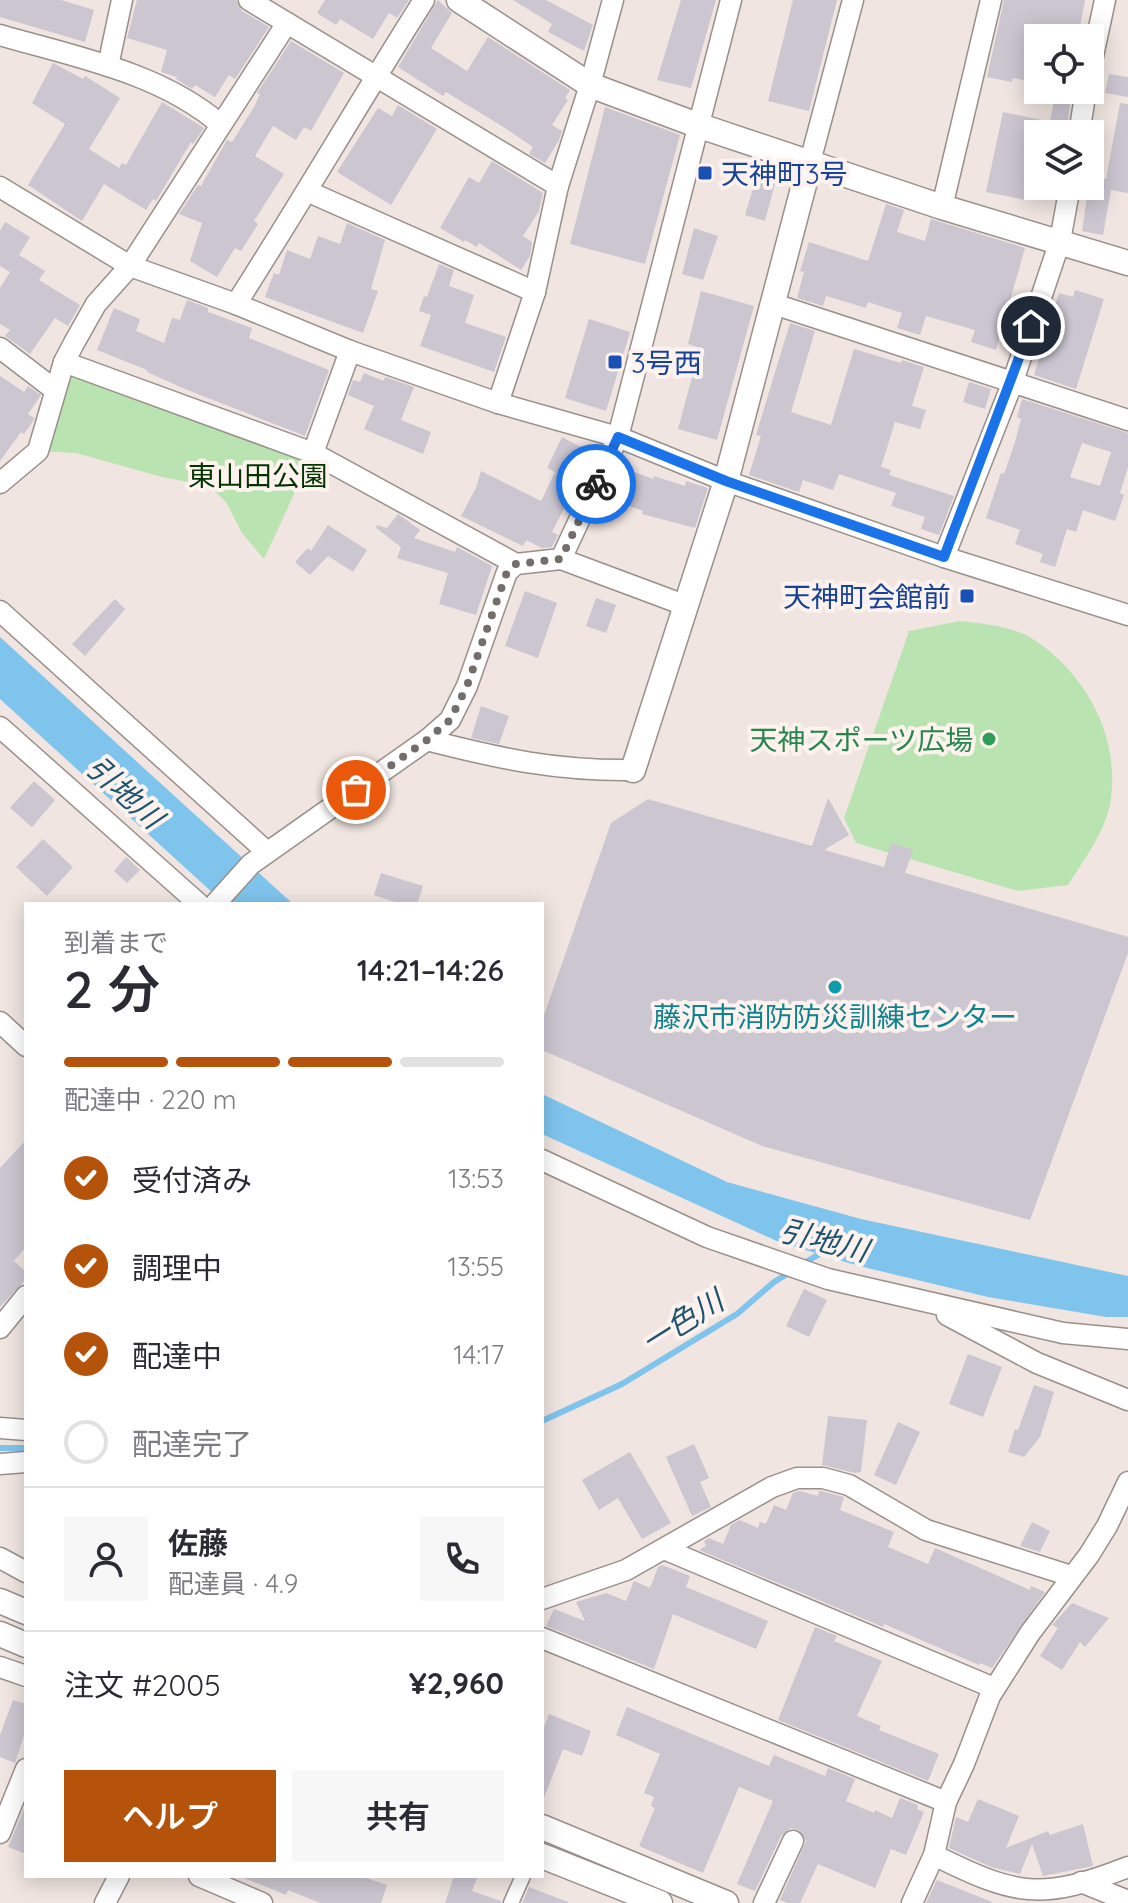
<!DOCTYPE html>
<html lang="ja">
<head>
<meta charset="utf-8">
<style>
	:root { --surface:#fff; --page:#f7f7f7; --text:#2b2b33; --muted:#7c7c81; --line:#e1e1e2; --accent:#b45309 }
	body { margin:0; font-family:Quicksand,"Noto Sans JP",sans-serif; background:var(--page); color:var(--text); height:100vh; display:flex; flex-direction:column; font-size:30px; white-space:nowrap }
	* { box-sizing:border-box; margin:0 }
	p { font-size:26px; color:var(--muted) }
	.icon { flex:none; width:44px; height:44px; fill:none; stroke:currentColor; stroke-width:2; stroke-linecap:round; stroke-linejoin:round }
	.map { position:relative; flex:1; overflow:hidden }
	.drawer { position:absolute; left:24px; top:902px; width:520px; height:976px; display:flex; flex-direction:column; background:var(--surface); border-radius:0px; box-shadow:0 4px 20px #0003 }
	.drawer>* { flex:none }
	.buttons { position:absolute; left:1024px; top:24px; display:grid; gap:16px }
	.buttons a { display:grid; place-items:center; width:80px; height:80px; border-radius:0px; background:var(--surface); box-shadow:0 4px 20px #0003; font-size:40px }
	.pin { position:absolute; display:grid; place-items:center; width:68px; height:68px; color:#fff; margin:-34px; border:4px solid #fff; border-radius:50%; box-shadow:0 2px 8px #0007 }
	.courier { position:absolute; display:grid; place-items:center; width:80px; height:80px; margin:-40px; border:6px solid #1a73e8; border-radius:50%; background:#fff; color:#222; box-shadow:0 2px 10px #0007 }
	.head em { font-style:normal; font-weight:600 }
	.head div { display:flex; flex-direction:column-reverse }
	.head { display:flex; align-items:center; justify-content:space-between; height:136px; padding:0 40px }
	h1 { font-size:52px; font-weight:600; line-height:60px }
	.bar { display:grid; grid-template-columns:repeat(4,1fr); gap:12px 8px; align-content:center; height:96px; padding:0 40px }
	.bar i { height:10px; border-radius:6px; background:var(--line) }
	.bar .on { background:var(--accent) }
	.bar p { grid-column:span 4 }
	.line { display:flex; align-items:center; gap:20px; padding:0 40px; border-top:2px solid var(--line) }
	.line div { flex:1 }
	.round { display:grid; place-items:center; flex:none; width:84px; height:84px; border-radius:0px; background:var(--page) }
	ol { padding:0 40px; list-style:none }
	li { display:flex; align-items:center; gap:24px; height:88px }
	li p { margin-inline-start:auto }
	li .icon { padding:8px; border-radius:50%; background:var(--accent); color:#fff; stroke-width:4 }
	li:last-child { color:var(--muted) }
	li i { width:44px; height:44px; border:4px solid var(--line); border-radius:50% }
	.cta { display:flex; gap:16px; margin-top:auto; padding:16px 40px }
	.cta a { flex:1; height:92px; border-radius:0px; background:var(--accent); color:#fff; font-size:32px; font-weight:600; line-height:92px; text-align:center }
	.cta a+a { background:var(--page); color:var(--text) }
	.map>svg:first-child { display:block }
</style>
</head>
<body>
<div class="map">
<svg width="1128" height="1903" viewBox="0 0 1128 1903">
	<rect width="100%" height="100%" fill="#f0e5e0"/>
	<g fill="#b9e4b2">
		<polygon points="64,362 313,453 264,559 242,533 226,502 210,486 162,477 76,453 38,451"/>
		<path d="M960,621c26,3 54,5 76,20 51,35 83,95 75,157 -4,32 -26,60 -43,87l-50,6 -162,-48 -12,-25 65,-187z"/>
	</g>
	<g fill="#7fc4ed">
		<polygon points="0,637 293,904 225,904 0,699"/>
		<polygon points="542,1094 727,1182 861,1219 1128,1276 1128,1317 1106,1317 988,1297 859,1266 779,1242 542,1134"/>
	</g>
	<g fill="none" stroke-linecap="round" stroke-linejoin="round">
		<g stroke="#7fc4ed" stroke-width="6">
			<polyline points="801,1265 826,1250"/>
			<polyline points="542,1421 622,1384 737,1314 774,1282 792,1271"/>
			<polyline points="0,1448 26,1448"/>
		</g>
	</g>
	<g fill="#cbc6d0" fill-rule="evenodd">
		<polygon points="0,0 61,0 94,10 85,42 0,17"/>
		<polygon points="137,0 236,0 242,11 269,27 235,79 229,75 215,97 195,85 192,89 176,79 177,77 161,72 167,50 127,38"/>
		<polygon points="325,0 409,0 397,18 389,13 373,39 340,19 336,25 317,13"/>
		<polygon points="438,0 452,13 431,48 467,71 488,37 570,90 565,98 568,100 552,125 562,131 559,140 545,163 529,154 533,147 505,128 446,92 443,96 398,67"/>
		<polygon points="513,0 546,0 593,25 584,51 548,32 552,24"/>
		<polygon points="681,0 716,0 691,88 657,80"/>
		<polygon points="793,0 837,0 809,111 768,101"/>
		<polygon points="1004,0 1085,0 1078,38 1038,38 1038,83 1013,78 1012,82 987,77"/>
		<polygon points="291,41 344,73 311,131 304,127 296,140 273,126 255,156 284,174 254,221 258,224 241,251 235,248 217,277 190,261 202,223 179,214 198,185 201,186 227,140 232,142 254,107 260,94 257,93"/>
		<polygon points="53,63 83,79 85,76 120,98 89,149 119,168 122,163 126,165 162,102 204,128 193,144 191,142 156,201 153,199 146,210 104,184 82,221 28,185 65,124 32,103"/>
		<polygon points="1109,74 1128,77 1128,97 1105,93"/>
		<polygon points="1056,90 1072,90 1066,134 1048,132"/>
		<polygon points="1120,103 1128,104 1128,193 1111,190 1103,235 1082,231 1090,176 1106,179"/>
		<polygon points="398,105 437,129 391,205 337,172 378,108 392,116"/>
		<polygon points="605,107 680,135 645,264 570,244"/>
		<polygon points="1003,112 1042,120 1025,200 986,192"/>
		<polygon points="492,161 543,193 539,211 523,236 532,242 530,256 521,270 479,243 477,247 465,240 464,242 440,228 469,177 479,183"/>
		<polygon points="758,161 779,168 765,221 745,215 758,172 755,171"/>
		<polygon points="886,204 904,210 897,232 925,241 931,219 1025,248 996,350 971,342 975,330 926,316 920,335 897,328 902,313 868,302 866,308 826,296 823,306 797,298 804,272 800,271 809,242 868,261"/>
		<polygon points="5,222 30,237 19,255 45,271 39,280 80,305 68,326 55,318 30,354 5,336 10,330 0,324 0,288 10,272 0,266 0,231"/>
		<polygon points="347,223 385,240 371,289 378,291 363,333 265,297 274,273 279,275 287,250 310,259 318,236 340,244"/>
		<polygon points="694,228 718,236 703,280 682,274"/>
		<polygon points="439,264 454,270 449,286 474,295 465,323 506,337 494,372 420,346 431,315 419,311 424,296 427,297"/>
		<polygon points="1075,290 1104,299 1076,389 1034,375 1059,293 1073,297"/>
		<polygon points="701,291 754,306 717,440 678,429 700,348 688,344"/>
		<polygon points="187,300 208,308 208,312 252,328 249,338 329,370 305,436 185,389 147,372 147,370 97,350 114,308 140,319 136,331 164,343 172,318 180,320"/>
		<polygon points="589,319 630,332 606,411 565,398"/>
		<polygon points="790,323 815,331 791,412 831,425 854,349 901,363 902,360 924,367 912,406 926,410 920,429 895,422 881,467 891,470 889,475 954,496 939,535 921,529 925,517 891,506 896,493 839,474 833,490 803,480 799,492 749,475 761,436 756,435"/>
		<polygon points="364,373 384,381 385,377 414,387 401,420 431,432 423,454 364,429 374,406 348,395 353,380 360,382"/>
		<polygon points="0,376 24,392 28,386 41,395 28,414 34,418 33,421 24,434 21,432 0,461"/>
		<polygon points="969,382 991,389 985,409 963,402"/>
		<path d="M1022,399l106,34v34l-8,26 4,2 -9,26 -32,-11 -7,22 -9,-3 -12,38 -15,-5 3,-8 -28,-10 5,-14 -34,-12 15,-45 3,1 11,-32 6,-23 -4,-2zM1082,443l29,9 -11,34 -30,-9z"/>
		<polygon points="562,437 585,449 562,496 569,499 552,532 558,535 552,547 542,548 526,540 523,546 461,516 476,488 481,471 541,501 555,472 547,468"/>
		<polygon points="619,466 653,479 654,476 685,486 686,481 708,488 695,528 642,514 643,511 605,497"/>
		<polygon points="398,514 420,530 414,538 455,552 457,547 492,566 476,615 439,604 448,573 397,558 401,547 376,528 377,525 387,528"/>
		<polygon points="328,525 367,550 353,572 328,556 310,575 295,562 308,548 311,551"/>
		<polygon points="525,591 557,603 538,658 505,646"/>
		<polygon points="596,598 616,605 606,633 586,626"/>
		<polygon points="115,599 125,609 85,656 72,644"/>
		<polygon points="481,706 509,716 499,744 471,738"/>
		<polygon points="34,781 55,800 32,827 10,808"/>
		<polygon points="828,798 849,835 824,850 884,867 891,843 913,850 905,873 1128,937 1128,953 1030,1220 762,1146 542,1050 542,1021 611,823 648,799 812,846"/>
		<polygon points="43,839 73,867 47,896 16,867"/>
		<polygon points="126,857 140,870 127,883 114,871"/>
		<polygon points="381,873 423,886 417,904 401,904 374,895"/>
		<polygon points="26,1140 26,1247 14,1261 26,1272 26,1279 0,1307 0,1168"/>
		<polygon points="804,1289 827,1300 809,1337 786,1326"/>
		<polygon points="968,1354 1002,1367 983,1417 949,1404"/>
		<polygon points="1034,1385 1054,1392 1040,1437 1024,1457 1008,1452 1015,1429 1018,1430"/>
		<polygon points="828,1416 867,1420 861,1472 855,1473 822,1465"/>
		<polygon points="898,1422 920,1432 896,1485 874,1475"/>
		<polygon points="694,1444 709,1478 700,1482 711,1507 692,1516 666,1457"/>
		<polygon points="630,1452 671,1523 642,1539 618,1498 599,1510 582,1480"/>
		<polygon points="799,1491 818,1496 819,1491 821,1491 844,1497 840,1510 894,1532 888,1547 928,1564 935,1548 1030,1590 1031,1586 1045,1592 992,1668 980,1663 979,1665 884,1624 883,1627 699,1550 706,1546 704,1541 709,1538 723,1544 731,1525 740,1520 758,1528 760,1522 766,1524 774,1505 786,1510 793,1493"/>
		<polygon points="1032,1522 1050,1531 1040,1552 1020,1546"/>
		<polygon points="662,1565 690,1576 686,1587 768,1621 756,1649 673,1614 654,1669 546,1626 554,1609 585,1621 576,1602 606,1593 626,1601 634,1581 650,1588 658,1567"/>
		<polygon points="1072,1603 1109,1618 1085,1647 1080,1642 1062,1670 1040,1656 1058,1628 1052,1625"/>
		<polygon points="815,1627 837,1636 834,1641 882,1661 857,1716 881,1726 879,1730 939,1754 928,1781 778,1720"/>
		<polygon points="13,1700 26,1704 26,1729 15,1763 0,1757 0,1735"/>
		<polygon points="627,1707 769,1766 774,1755 825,1776 828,1768 855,1779 846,1801 874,1813 875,1810 892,1818 900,1798 918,1805 917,1809 924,1812 906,1855 891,1849 875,1888 818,1864 800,1903 788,1903 780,1900 806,1841 799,1830 791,1828 781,1836 755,1891 737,1884 773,1801 739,1787 703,1873 639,1846 655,1808 651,1806 654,1797 644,1793 660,1754 616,1735"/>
		<polygon points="549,1714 591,1731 582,1756 563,1749 543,1800 542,1733"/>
		<polygon points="978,1799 1019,1816 1006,1848 1048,1831 1050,1835 1083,1824 1093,1866 1043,1876 1032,1844 1020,1874 991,1867 949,1848 956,1817 968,1822"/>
		<polygon points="26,1804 26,1854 8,1847"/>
		<polygon points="239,1876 360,1876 387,1885 381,1903 320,1903 288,1890 286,1895"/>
		<polygon points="454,1876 478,1876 472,1891 501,1901 501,1903 445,1903"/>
		<polygon points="937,1880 992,1902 991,1903 926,1903"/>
		<polygon points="529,1887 568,1902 568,1903 522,1903"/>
	</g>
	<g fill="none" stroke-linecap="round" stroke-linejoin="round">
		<g stroke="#998f8b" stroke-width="17">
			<polyline id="pedestrian" points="511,1903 523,1876"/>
		</g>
		<g stroke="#998f8b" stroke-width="23">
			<g id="minor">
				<polyline points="249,0 558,186"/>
				<path d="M0,35c75,22 159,37 220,89"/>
				<polyline points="108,66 122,0"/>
				<polyline points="1090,70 1105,0"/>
				<polyline points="1079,134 1086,90"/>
				<polyline points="810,162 853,0"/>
				<polyline points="0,187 130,266 236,304 350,351 498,403 618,437 726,481 944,557 1128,615"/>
				<polyline points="309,192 535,292"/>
				<polyline points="942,207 991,0"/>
				<path d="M236,304c64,-100 124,-203 188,-304"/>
				<polyline points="774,304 1128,420"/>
				<polyline points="0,348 55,390"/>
				<polyline points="64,362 313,453 516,564"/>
				<polyline points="498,403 535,292 558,186 590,85 613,0"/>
				<polyline points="313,453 350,351"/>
				<polyline points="0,483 38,451 64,362 74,343 96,304 130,266 287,23"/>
				<polyline points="944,557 1012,384 1060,241 1070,186"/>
				<polyline points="561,559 618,437 731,0"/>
				<polyline points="0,611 267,852"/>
				<polyline points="0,727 199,904"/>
				<path d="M427,740c74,19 129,31 206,30"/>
				<polyline points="215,904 251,864 427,740 450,720 467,686 507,572 516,564 561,559 687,606"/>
				<polyline points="0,1022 26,1046"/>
				<polyline points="542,1160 707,1237 828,1279 1063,1333 1128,1339"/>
				<polyline points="947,1315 1037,1363 1128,1400"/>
				<polyline points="0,1328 26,1296"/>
				<polyline points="0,1428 26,1430"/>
				<polyline points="0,1464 26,1462"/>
				<polyline points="664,1549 994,1688"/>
				<polyline points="0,1558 26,1572"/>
				<polyline points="542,1599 626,1570 772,1487 797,1478 823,1478 849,1485 926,1530 1071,1576"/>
				<polyline points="542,1638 946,1802"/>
				<polyline points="0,1667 26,1676"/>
				<polyline points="0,1833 26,1769"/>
				<path d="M934,1855c82,41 107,46 194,12"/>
				<polyline points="199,1876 262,1903"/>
				<polyline points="1081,1882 1128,1901"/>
				<polyline points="105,1903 119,1876"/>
				<polyline points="764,1903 793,1841"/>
				<polyline points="912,1903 934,1855 946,1802 964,1764 990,1696 1030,1633 1089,1555 1107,1526 1128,1482"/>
			</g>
		</g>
		<g stroke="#998f8b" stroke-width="27">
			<g id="tertiary">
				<polyline points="459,0 590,85 697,125 942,207 1128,263"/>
				<polyline points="633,770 726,481 810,162"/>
				<polyline points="0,1601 26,1612"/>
				<polyline points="0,1634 26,1645"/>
				<polyline points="542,1827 726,1903"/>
				<polyline points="542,1856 660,1903"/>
			</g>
		</g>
		<use href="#pedestrian" stroke="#fff" stroke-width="14"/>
		<use href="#minor" stroke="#fff" stroke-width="20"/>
		<use href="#tertiary" stroke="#fff" stroke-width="24"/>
	</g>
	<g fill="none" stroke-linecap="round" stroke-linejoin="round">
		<polyline stroke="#746e6b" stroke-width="8" stroke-dasharray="0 14.4" points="356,790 427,740 450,720 467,686 507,572 516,564 561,559 596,484"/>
		<polyline stroke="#1a73e8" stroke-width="10" points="596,484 618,437 726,481 944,557 1031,326"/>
	</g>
	<g fill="#1a4fb4" stroke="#fdf2ed" stroke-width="3">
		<rect x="697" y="165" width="16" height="16" rx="4"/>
		<rect x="607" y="354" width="16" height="16" rx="4"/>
		<rect x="959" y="588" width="16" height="16" rx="4"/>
	</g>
	<circle fill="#2e9e5b" stroke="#fdf2ed" stroke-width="3" cx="989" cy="739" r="8"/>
	<circle fill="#0f9aa8" stroke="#fdf2ed" stroke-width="3" cx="835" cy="987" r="8"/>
	<g text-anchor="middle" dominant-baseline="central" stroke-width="8" stroke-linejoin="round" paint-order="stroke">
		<g font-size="28" fill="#164399" stroke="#fdf2ed" text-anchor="start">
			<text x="721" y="173">天神町3号</text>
			<text x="631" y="362">3号西</text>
			<text x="951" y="596" text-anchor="end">天神町会館前</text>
		</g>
		<g font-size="28" fill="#033400" stroke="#fdf2ed">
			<text x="258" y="475">東山田公園</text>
		</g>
		<g font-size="28" fill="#27864d" stroke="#fdf2ed" text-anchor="end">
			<text x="973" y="739">天神スポーツ広場</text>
		</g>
		<g font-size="28" fill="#0d838f" stroke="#fdf2ed">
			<text x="835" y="1016">藤沢市消防防災訓練センター</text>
		</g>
		<g font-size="30" font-style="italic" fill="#1f5470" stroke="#fdf2ed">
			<text transform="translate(125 792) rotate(42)">引地川</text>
			<text transform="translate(824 1240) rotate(14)">引地川</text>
			<text transform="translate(682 1321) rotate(-32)">一色川</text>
		</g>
	</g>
</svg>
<div class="buttons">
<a><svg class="icon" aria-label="locate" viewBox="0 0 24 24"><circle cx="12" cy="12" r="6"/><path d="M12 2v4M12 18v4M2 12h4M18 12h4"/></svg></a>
<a><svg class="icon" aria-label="layers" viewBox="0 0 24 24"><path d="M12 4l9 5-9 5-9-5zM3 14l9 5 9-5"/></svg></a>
</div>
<div class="pin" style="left:356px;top:790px;background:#ea580c"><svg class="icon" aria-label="bag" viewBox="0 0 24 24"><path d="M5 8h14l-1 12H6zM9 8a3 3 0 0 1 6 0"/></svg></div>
<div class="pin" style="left:1031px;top:326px;background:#1f2937"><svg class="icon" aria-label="home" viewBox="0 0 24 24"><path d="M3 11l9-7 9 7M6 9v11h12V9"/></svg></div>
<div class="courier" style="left:596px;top:484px"><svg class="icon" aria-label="bike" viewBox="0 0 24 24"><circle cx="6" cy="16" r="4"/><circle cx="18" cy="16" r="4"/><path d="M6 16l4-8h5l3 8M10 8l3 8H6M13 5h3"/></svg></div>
<section class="drawer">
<div class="head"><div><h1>2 分</h1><p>到着まで</p></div><em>14:21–14:26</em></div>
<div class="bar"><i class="on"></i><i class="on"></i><i class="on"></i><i></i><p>配達中 · 220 m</p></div>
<ol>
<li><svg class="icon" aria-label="check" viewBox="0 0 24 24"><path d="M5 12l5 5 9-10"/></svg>受付済み<p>13:53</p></li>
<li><svg class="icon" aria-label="check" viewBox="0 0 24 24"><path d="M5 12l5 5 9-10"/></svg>調理中<p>13:55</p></li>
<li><svg class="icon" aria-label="check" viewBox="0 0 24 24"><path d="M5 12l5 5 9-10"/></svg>配達中<p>14:17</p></li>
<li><i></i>配達完了</li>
</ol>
<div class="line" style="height:144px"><a class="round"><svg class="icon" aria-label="person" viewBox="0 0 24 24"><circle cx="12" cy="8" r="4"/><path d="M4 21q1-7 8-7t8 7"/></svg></a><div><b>佐藤</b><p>配達員 · 4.9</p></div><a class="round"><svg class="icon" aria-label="phone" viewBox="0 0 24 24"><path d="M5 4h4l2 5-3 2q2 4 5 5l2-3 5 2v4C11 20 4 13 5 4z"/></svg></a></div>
<div class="line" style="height:104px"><div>注文 #2005</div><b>¥2,960</b></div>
<div class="cta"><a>ヘルプ</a><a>共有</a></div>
</section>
</div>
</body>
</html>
